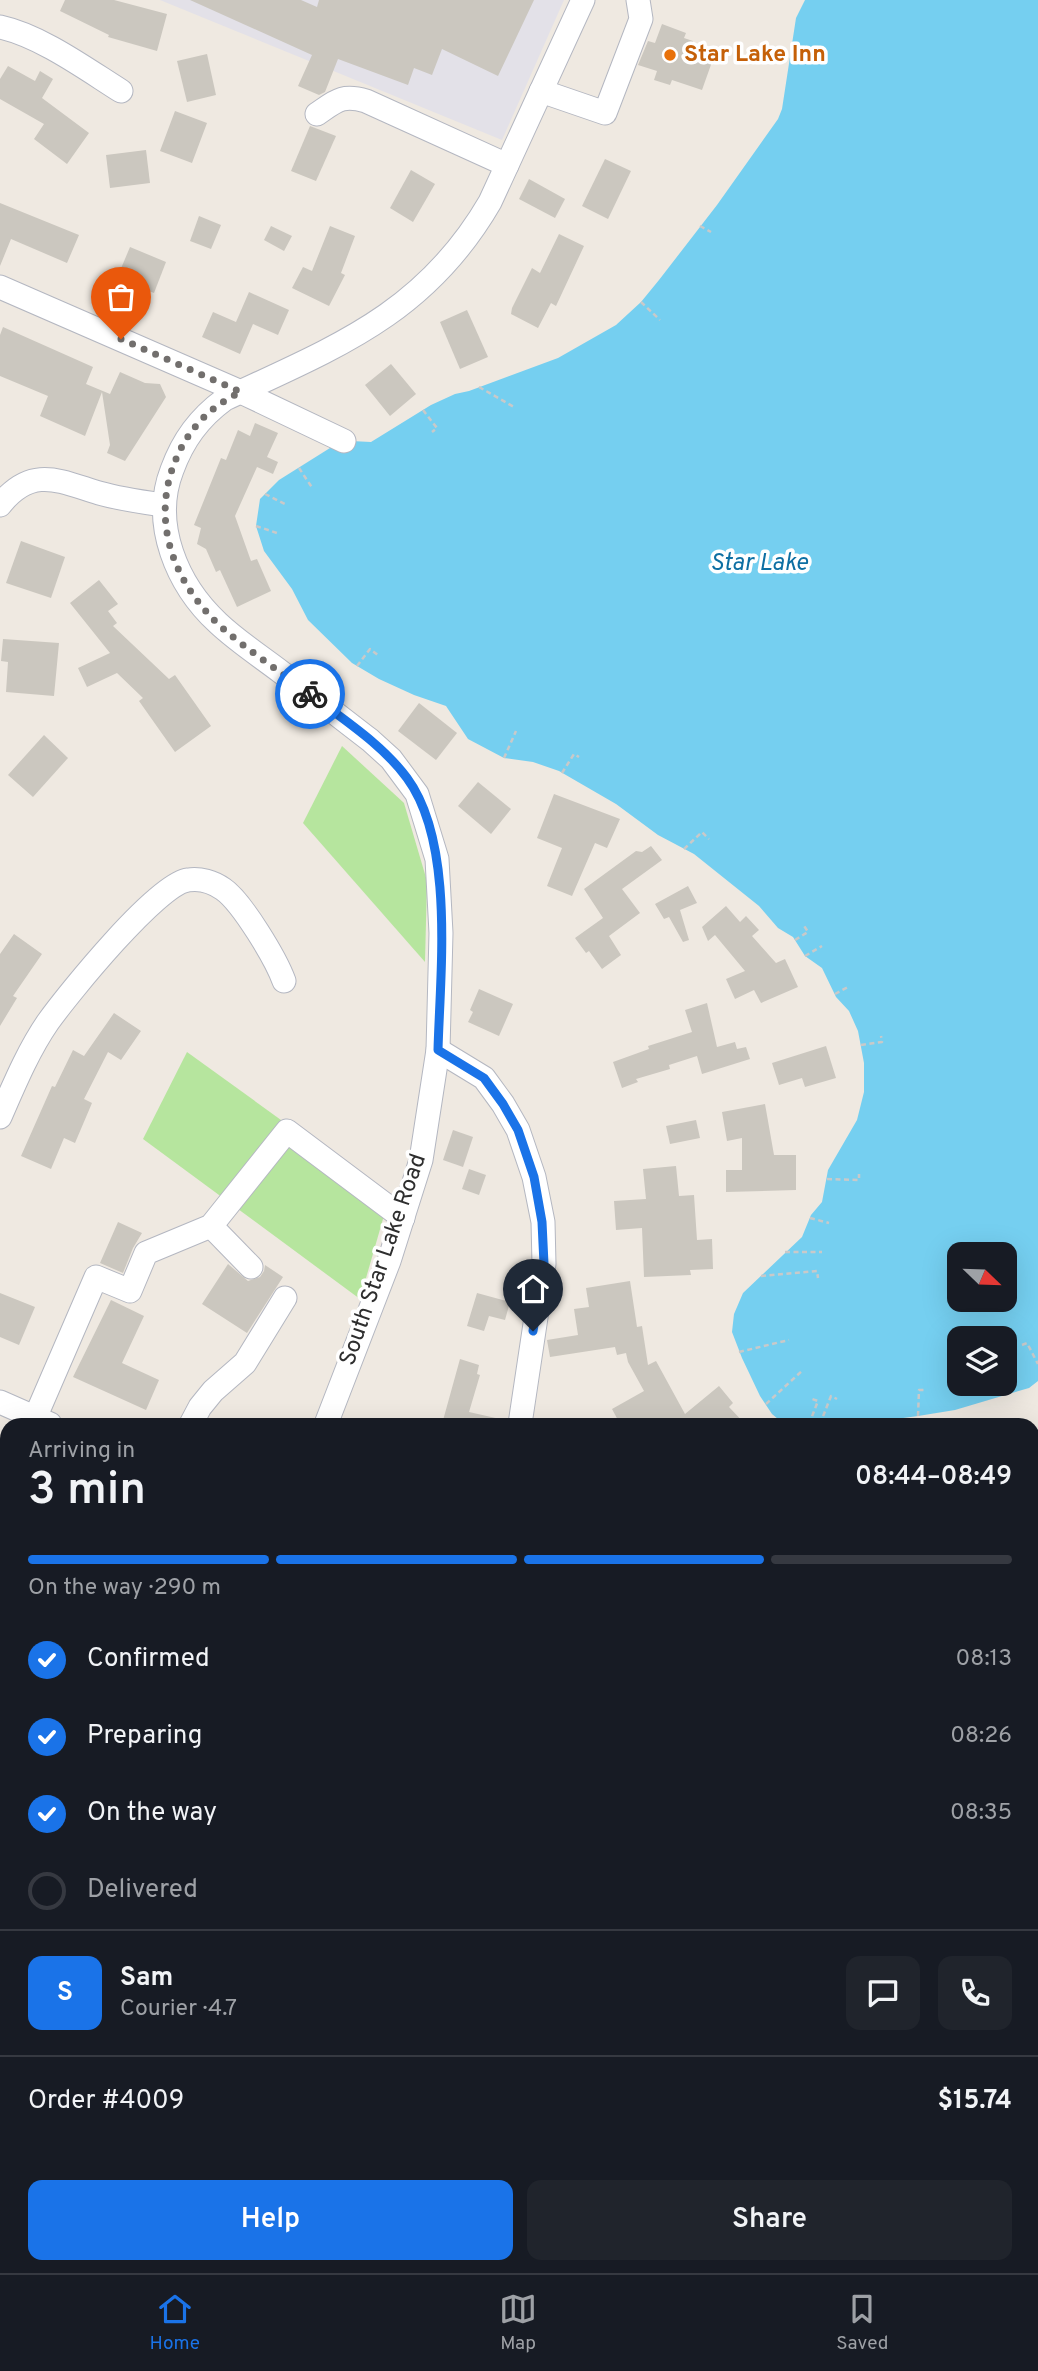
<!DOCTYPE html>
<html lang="en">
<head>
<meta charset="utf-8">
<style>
	:root { --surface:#171b24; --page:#20242c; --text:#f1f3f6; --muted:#9ea1a6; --line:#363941; --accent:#1a73e8 }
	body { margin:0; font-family:Overpass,sans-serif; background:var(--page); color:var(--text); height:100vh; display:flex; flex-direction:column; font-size:26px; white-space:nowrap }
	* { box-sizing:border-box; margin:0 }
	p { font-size:23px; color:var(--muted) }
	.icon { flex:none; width:38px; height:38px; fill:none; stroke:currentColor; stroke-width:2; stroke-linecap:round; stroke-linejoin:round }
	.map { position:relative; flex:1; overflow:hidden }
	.sheet { position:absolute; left:0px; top:1418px; width:1040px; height:856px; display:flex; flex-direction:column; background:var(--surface); border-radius:21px 21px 0 0; box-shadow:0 7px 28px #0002 }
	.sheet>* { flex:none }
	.needle { width:46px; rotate:113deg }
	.tools { position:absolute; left:947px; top:1242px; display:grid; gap:14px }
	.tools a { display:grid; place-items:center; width:70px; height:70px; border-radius:14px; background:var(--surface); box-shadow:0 7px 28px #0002; font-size:35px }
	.pin { position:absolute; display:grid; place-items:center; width:60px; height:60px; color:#fff; margin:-72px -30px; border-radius:50% 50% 50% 0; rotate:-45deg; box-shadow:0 0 7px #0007 }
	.pin .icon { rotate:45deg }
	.courier { position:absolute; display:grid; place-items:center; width:70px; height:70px; margin:-35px; border:5px solid #1a73e8; border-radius:50%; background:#fff; color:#222; box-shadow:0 2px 9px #0007 }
	.summary em { font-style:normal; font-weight:600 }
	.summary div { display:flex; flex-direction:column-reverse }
	.summary { display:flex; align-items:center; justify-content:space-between; height:119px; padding:0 28px }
	h1 { font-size:46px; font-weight:600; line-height:52px }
	.bar { display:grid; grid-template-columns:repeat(4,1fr); gap:10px 7px; align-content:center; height:84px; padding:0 28px }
	.bar i { height:9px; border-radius:5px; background:var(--line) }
	.bar .on { background:var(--accent) }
	.bar p { grid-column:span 4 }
	.line { display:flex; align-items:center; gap:18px; padding:0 28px; border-top:2px solid var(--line) }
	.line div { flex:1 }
	.round { display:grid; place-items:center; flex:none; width:74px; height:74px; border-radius:14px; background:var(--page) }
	ol { padding:0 28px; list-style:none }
	li { display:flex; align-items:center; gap:21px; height:77px }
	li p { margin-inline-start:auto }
	li .icon { padding:7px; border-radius:50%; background:var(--accent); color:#fff; stroke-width:4 }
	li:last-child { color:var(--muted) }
	li i { width:38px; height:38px; border:4px solid var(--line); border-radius:50% }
	.button { display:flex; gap:14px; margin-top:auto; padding:14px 28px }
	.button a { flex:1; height:80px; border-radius:14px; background:var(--accent); color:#fff; font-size:28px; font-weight:600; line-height:80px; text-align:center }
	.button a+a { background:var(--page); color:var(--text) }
	.dock { display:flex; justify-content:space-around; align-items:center; height:98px; border-top:2px solid var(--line); background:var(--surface); font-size:19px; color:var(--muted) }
	.dock a { display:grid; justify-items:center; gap:4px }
	.dock .on { color:var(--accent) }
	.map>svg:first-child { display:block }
</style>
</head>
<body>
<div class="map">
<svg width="1038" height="2273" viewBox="0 0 1038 2273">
	<rect width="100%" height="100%" fill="#efe9e1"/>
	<polygon fill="#e3e1e8" points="160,0 564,0 502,140"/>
	<g fill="#b6e59e">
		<polygon points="342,746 404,803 427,881 425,962 303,823"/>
		<polygon points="187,1052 389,1198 360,1299 143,1139"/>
		<polygon points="422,2266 728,2266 745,2273 414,2273"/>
	</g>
	<path fill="#75cff0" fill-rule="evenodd" d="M805,0h233v1381l-9,7 -74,22 -37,6 -59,8h-75l-12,-10 -12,-18 -18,-38 -10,-26 2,-18 9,-21 59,-56 9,-22 11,-13 6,-32 29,-50 7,-28v-29l-6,-32 -9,-20 -13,-14 -14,-29 -17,-12 -12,-19 -15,-9 -19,-22 -65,-52 -36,-19 -42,-31 -57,-33 -26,-9 -29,-4 -36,-19 -22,-33 -32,-11 -35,-16 -27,-16 -44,-43 -16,-31 -28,-38 -8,-25 4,-27 19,-19 51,-32 21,-7 20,1 60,-37 24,-11 14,-3 89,-33 58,-33 25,-23 18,-22 58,-75 61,-86 4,-10 14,-91zM959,1255h45v45h-45zM959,1339h45v45h-45z"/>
	<g fill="#cbc7bf">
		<polygon points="65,0 114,0 167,14 157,51 108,37 109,35 60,11"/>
		<polygon points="190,0 301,0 317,7 319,0 534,0 498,76 442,49 432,75 414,68 408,85 338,59 325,92 319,95 298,86 312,55"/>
		<polygon points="662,24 686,33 684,38 693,41 690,51 713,59 702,90 672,80 670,85 654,80 657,71 638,65 648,41 655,43"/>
		<polygon points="207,54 216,95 187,102 177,61"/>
		<polygon points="8,66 35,81 40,71 53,79 42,98 89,133 67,164 34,139 44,124 0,99 0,79"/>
		<polygon points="175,111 207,123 192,163 160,151"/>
		<polygon points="310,126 336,136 316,181 291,171"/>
		<polygon points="146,150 150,183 110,188 106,155"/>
		<polygon points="605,159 631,171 608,219 582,206"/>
		<polygon points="411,170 435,184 413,222 390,208"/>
		<polygon points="529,179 565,199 555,218 519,199"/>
		<polygon points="0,203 79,235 67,263 11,239 0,266"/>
		<polygon points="199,216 221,225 211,249 190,241"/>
		<polygon points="271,226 292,236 284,251 264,240"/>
		<polygon points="330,226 355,236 341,273 345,275 329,306 292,288 303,267 312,271"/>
		<polygon points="559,234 584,246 556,306 551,303 538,328 511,314 512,308 532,268 540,273"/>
		<polygon points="130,247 166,262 154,293 117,278"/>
		<polygon points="249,292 289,310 278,335 253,324 240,354 202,337 213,312 236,322"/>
		<polygon points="467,310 488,357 460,369 440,322"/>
		<polygon points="3,327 93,367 86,384 110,394 120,372 145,383 160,384 166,397 125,461 107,453 110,445 102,392 85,436 40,416 48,396 0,376 0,335"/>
		<polygon points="391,364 416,394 390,416 365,385"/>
		<polygon points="255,423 278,433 267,457 278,462 273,474 257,467 235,516 251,561 257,559 271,591 237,607 220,570 216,572 206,549 197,544 201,528 194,525 221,458 226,460 238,430 250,436"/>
		<polygon points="21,541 65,557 51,598 6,583"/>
		<polygon points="99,580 118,604 108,611 117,623 113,626 169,679 175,675 211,726 175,752 139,701 143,698 117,673 87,687 78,668 110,653 70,603"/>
		<polygon points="3,639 59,643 54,696 6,692 8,662 1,661"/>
		<polygon points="419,703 457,733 436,760 398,731"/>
		<polygon points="44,735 68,758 33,797 8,775"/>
		<polygon points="478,782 511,809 491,834 458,806"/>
		<polygon points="554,794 620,819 607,848 595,843 572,896 547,886 562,848 537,838"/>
		<polygon points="651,846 662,860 622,889 640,913 609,936 621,955 602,969 589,951 586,953 575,938 603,918 584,889 636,851 642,852"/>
		<polygon points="688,886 697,903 680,910 689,940 683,942 669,917 664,919 655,904"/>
		<polygon points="726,906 740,922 746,916 759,930 752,936 776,963 785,959 798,987 761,1003 754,990 735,999 726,979 745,971 715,935 708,941 702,927"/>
		<polygon points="14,934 42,954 13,996 17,998 0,1026 0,954"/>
		<polygon points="479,989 513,1004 499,1036 468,1022 473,1012 470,1010"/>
		<polygon points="707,1003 717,1047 735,1042 737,1049 746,1047 750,1059 702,1074 697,1056 669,1065 670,1069 636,1079 638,1082 622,1088 613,1062 649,1049 648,1046 692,1032 685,1010"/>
		<polygon points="114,1013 141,1031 121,1060 108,1052 84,1099 92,1103 75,1143 64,1138 51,1169 21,1156 52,1086 55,1087 73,1050 84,1056"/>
		<polygon points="826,1046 836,1078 805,1087 802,1078 779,1085 772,1063"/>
		<polygon points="765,1104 774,1155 796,1155 796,1190 726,1192 726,1170 742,1170 742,1138 727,1141 722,1112"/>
		<polygon points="696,1120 700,1138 670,1144 666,1126"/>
		<polygon points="453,1130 473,1137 463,1167 443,1160"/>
		<polygon points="676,1166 679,1196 694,1195 697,1240 712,1239 713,1269 690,1270 691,1275 644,1277 642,1228 616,1230 614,1201 646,1199 643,1169"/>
		<polygon points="469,1169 486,1175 479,1195 462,1189"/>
		<polygon points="118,1222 142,1233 133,1248 123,1273 100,1263"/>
		<polygon points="228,1264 248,1281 260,1277 264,1271 265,1265 283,1277 247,1333 202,1304"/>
		<polygon points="630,1281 637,1327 642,1326 648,1365 656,1361 685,1414 719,1386 733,1403 729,1407 745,1424 620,1424 612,1409 644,1391 628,1362 626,1353 617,1355 615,1347 550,1357 547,1340 578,1335 574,1309 589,1307 586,1288"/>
		<polygon points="0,1293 35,1307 19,1345 0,1337"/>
		<polygon points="477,1293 510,1302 505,1320 489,1316 484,1331 467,1326"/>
		<polygon points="111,1300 144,1316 122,1363 159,1380 146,1410 73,1377"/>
		<polygon points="460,1359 479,1365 477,1374 480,1375 469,1412 500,1419 499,1424 442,1424"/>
	</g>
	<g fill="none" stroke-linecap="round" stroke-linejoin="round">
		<g stroke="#b4b7c1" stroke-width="25">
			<g id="minor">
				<path d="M0,27c41,9 86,42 121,64"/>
				<polyline points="541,91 605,113 641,19 638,0"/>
				<path d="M317,114c19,-13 25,-20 49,-13l141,64"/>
				<polyline points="0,287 241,392 344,441"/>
				<path d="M0,505c32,-40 59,-24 99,-12 21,6 43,9 64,12"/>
				<polyline points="438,1050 484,1078 503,1104 518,1130 534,1177 543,1222 544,1264 520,1424"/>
				<path d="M0,1117c14,-32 28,-66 48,-95 20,-28 110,-139 140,-142 12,-2 25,2 35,9 19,13 53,70 61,92"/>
				<polyline points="211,1226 251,1267"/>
				<polyline points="0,1402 50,1424"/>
				<polyline points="35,1418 96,1277 130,1291 146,1253 211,1226 287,1131 403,1218"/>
				<polyline points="191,1424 200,1407 213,1391 245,1363 285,1298"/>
				<path d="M326,1424l63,-163 32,-101 17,-110 3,-117 -4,-74 -20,-65 -26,-35 -21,-19c-30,-23 -59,-46 -89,-68 -21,-16 -44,-31 -63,-49 -41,-38 -67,-99 -46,-153 11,-30 27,-52 53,-71 111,-52 200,-85 265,-197l93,-202"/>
				<polyline points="0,1825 7,1828"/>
				<polyline points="1032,1852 1038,1854"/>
				<polyline points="0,2062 7,2065"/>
				<polyline points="0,2202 7,2186"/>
				<polyline points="102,2273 105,2266"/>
				<polyline points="268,2273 274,2266"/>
				<polyline points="732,2273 735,2266"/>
			</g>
		</g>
		<g stroke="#c9c9c9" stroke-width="2.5" stroke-dasharray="5 3.5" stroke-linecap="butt">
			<polyline points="700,226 711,232"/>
			<polyline points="641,302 660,320"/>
			<polyline points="479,387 514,407"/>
			<polyline points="423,410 437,428 432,432"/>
			<polyline points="299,468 313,489"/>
			<polyline points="265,494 285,504"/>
			<polyline points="256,526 277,533"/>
			<polyline points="357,666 370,649 379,656"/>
			<polyline points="504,758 516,731"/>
			<polyline points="562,773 574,754 579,757"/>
			<polyline points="684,849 702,832 709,839"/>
			<polyline points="795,940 808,932 803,924"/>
			<polyline points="805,956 822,946"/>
			<polyline points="835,994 848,987"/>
			<polyline points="861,1045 882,1042 881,1036"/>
			<polyline points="827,1179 859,1180 859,1174"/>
			<polyline points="810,1218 829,1223"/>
			<polyline points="785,1252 822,1252"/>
			<polyline points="761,1276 817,1271 818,1278"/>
			<polyline points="1022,1345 1027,1343 1038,1364"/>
			<polyline points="739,1352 789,1340"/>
			<polyline points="766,1404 803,1370"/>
			<polyline points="918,1416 919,1390 924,1390"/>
			<polyline points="809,1424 818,1401 812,1399"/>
			<polyline points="820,1424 831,1396 837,1399"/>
		</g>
		<use href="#minor" stroke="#fff" stroke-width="23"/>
	</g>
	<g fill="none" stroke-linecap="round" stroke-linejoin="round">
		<path stroke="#726f6d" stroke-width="7" stroke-dasharray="0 12.6" d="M121,339l120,53c-32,15 -54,38 -67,72 -22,58 -1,116 43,159 28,26 63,48 93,71"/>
		<path stroke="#1a73e8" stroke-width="9" d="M310,694c34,26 72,50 97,84 48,65 33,195 31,272l46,28 19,26 15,26 16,47 8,45 2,42 -11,67"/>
	</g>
	<circle fill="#e8710a" stroke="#fff" stroke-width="2.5" cx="670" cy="55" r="7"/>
	<g text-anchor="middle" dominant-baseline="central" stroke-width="7" stroke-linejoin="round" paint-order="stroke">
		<g font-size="23" font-weight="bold" fill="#c56008" stroke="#fff" text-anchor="start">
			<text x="684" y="55">Star Lake Inn</text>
		</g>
		<g font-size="23" fill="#2e2e2e" stroke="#fff">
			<text transform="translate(384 1260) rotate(-71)">South Star Lake Road</text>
		</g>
		<g font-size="24" font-style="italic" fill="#0d6fa3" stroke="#fff">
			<text x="759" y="564">Star Lake</text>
		</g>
	</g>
</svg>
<div class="tools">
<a><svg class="needle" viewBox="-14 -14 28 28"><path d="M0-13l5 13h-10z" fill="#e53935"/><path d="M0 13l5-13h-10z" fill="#9ea1a6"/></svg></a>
<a><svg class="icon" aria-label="layers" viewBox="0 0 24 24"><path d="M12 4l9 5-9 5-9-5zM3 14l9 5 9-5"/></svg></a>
</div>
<div class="pin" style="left:121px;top:339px;background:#ea580c"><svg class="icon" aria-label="bag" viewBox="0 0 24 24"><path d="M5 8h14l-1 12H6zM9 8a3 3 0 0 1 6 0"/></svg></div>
<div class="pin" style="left:533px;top:1331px;background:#1f2937"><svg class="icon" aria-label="home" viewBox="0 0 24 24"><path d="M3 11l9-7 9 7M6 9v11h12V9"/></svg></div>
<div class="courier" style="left:310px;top:694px"><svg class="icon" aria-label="bike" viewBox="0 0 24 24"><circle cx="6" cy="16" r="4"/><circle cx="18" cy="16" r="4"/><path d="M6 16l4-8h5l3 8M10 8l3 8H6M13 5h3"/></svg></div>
<section class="sheet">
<div class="summary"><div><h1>3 min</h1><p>Arriving in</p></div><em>08:44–08:49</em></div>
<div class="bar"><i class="on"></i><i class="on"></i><i class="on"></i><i></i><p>On the way · 290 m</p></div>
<ol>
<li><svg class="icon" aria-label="check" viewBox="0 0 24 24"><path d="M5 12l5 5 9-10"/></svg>Confirmed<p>08:13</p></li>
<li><svg class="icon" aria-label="check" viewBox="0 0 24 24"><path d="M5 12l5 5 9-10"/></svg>Preparing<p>08:26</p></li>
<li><svg class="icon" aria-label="check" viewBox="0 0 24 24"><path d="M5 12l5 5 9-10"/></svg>On the way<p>08:35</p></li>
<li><i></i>Delivered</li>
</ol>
<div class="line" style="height:126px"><b class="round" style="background:var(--accent);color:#fff">S</b><div><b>Sam</b><p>Courier · 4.7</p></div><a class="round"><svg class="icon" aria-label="chat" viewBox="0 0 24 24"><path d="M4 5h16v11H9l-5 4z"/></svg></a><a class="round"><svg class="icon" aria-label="phone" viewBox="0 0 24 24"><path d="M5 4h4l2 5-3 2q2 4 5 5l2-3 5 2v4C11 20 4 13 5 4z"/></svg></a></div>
<div class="line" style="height:91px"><div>Order #4009</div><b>$15.74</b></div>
<div class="button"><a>Help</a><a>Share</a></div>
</section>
</div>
<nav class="dock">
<a class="on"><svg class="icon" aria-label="home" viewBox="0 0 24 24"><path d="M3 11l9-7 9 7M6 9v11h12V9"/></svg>Home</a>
<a><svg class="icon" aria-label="map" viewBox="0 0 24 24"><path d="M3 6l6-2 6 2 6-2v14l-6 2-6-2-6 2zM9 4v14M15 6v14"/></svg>Map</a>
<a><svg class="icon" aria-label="saved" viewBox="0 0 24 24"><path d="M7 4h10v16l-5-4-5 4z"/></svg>Saved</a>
</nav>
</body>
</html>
